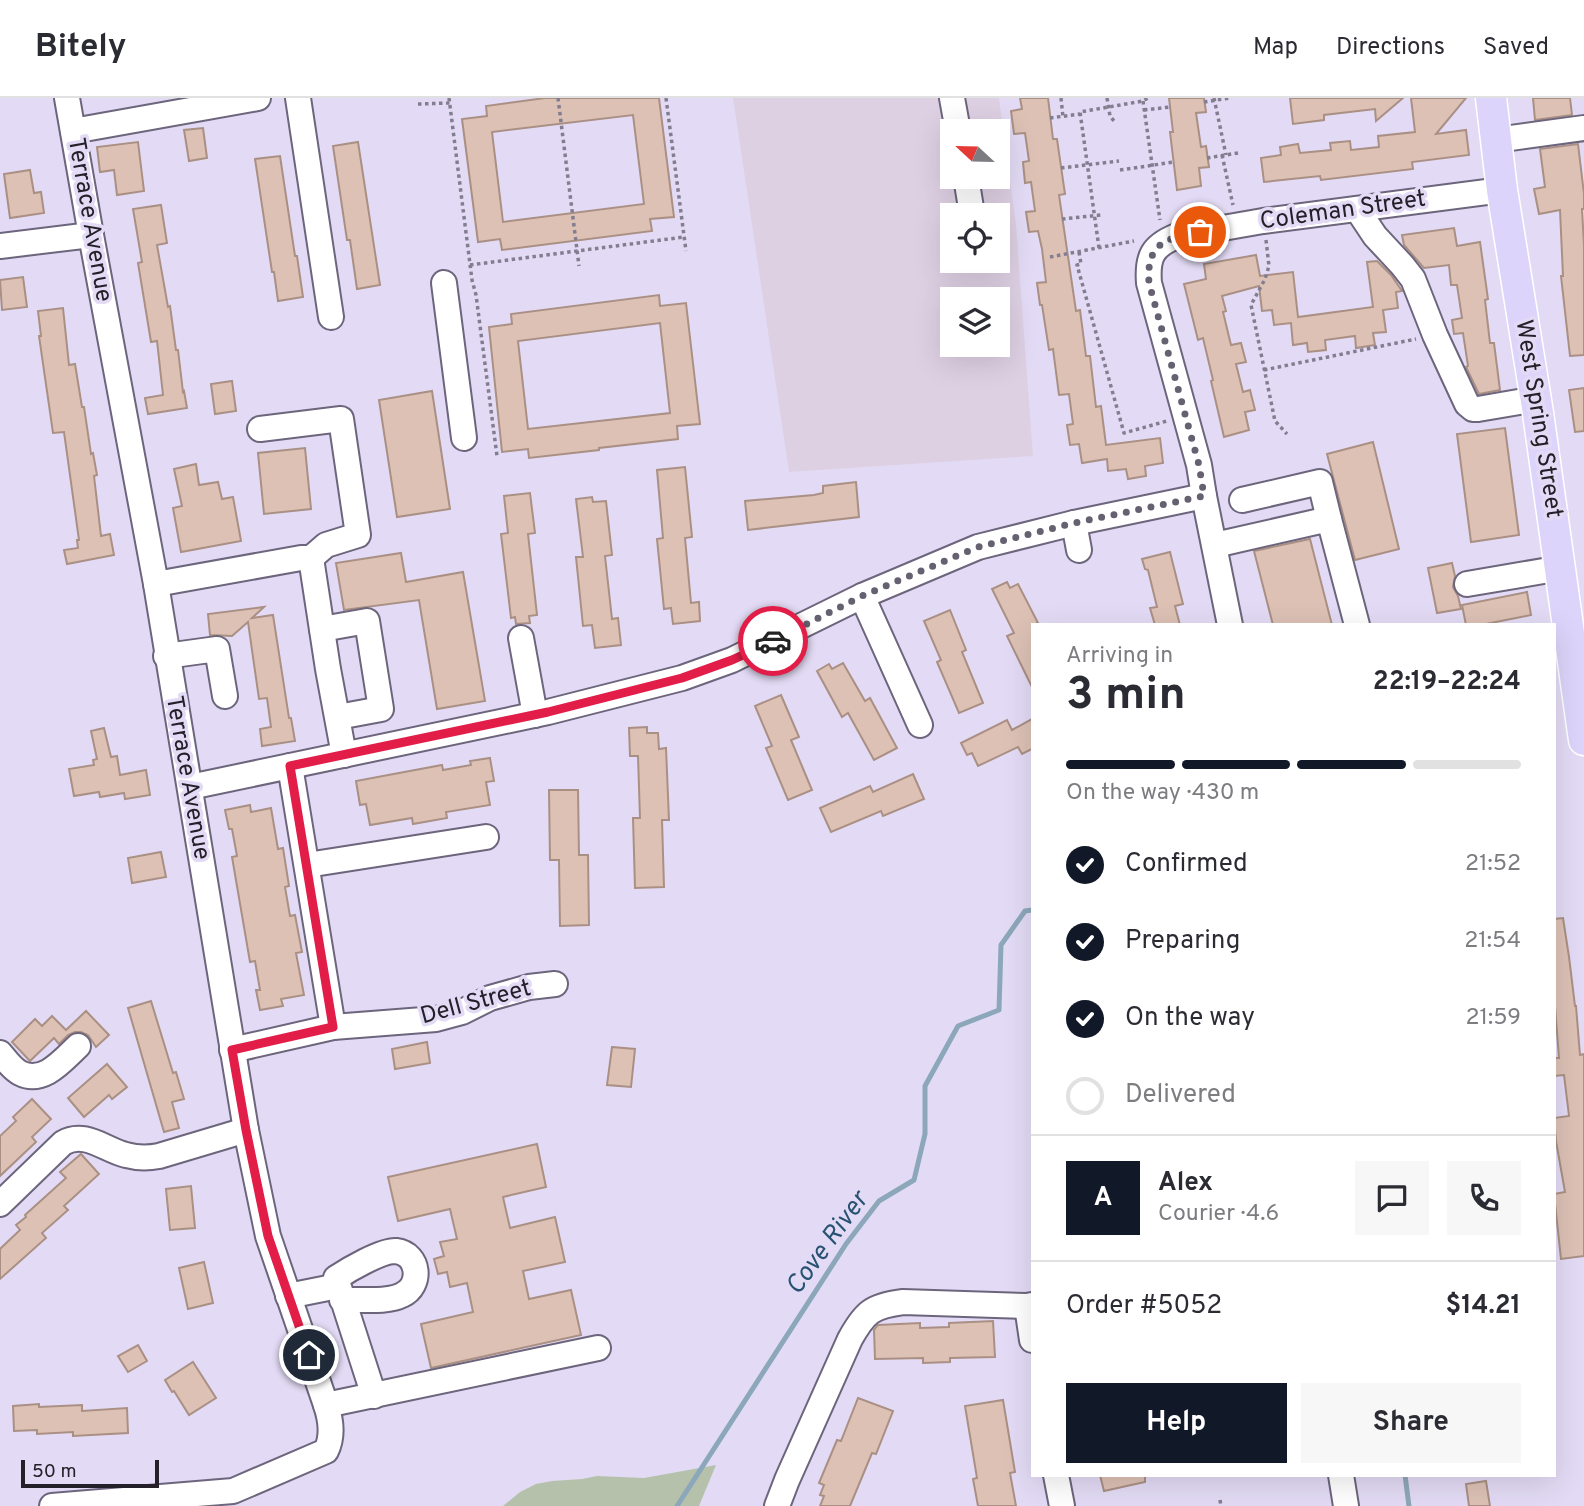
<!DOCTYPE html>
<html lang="en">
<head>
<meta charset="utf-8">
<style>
	:root { --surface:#fff; --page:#f7f7f7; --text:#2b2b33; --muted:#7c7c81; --line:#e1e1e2; --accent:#111827 }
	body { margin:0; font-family:Overpass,sans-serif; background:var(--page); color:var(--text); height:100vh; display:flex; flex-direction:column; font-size:26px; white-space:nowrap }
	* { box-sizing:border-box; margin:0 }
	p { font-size:23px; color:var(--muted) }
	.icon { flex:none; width:38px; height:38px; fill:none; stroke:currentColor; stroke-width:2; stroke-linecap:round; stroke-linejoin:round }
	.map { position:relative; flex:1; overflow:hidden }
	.sheet { position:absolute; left:1031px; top:525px; width:525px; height:854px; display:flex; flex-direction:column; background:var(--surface); border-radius:0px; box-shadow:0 7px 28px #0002 }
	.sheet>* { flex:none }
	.needle { width:46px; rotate:292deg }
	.buttons { position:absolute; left:940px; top:21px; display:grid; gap:14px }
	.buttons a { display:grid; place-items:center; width:70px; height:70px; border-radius:0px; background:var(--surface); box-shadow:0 7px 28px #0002; font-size:35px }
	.scale { position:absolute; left:21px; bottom:18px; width:138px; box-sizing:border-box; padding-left:7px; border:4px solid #232029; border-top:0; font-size:19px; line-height:24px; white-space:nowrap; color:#232029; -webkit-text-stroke:5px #e3dbf5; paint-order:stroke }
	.pin { position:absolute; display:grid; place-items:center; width:60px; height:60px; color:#fff; margin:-30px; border:4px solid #fff; border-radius:50%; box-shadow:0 2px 7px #0007 }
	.courier { position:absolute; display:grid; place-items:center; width:70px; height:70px; margin:-35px; border:5px solid #e11d48; border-radius:50%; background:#fff; color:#222; box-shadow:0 2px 9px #0007 }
	.overview em { font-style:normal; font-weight:700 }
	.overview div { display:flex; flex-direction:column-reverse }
	.overview { display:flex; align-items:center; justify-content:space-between; height:119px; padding:0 35px }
	h1 { font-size:46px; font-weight:700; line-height:52px }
	.bar { display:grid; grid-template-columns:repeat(4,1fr); gap:10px 7px; align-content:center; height:84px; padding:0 35px }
	.bar i { height:9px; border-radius:5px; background:var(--line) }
	.bar .current { background:var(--accent) }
	.bar p { grid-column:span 4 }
	.line { display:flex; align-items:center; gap:18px; padding:0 35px; border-top:2px solid var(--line) }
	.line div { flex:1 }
	.round { display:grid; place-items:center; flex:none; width:74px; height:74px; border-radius:0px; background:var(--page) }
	ol { padding:0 35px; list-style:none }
	li { display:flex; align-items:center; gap:21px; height:77px }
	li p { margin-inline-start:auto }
	li .icon { padding:7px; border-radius:50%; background:var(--accent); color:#fff; stroke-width:4 }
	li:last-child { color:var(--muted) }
	li i { width:38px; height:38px; border:4px solid var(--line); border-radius:50% }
	.button { display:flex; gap:14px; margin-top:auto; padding:14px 35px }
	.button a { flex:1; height:80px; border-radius:0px; background:var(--accent); color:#fff; font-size:28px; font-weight:700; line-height:80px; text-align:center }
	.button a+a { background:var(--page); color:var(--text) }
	header { display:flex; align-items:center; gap:42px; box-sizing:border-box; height:98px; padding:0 35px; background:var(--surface); border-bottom:2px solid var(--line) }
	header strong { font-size:33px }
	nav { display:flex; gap:38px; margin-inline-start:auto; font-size:24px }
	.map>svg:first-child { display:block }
</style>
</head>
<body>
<header>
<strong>Bitely</strong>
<nav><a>Map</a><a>Directions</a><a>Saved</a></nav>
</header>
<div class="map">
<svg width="1584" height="1408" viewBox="0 0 1584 1408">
	<rect width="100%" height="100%" fill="#e3dbf5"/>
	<path fill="#ded0e3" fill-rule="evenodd" d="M733,0h266l17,126 17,232 -244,16zM952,33h46v46h-46zM952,117h46v46h-46zM952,201h46v46h-46z"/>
	<polygon fill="#b6c1ac" points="716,1367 699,1408 503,1408 520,1394 536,1386 552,1383 582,1381 597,1378 644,1380"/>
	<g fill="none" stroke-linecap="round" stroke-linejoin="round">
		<g stroke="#8da7ba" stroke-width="5">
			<polyline points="1405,1377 1409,1408"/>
			<polyline points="677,1408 846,1146 879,1103 914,1082 925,1036 925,988 958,928 999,912 1001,847 1025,813 1032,812"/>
		</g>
	</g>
	<g fill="#ddc1b5" stroke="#aa9084" stroke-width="2" fill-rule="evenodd">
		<path d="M545,0h114l15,119 -24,2 2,12 -150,19 -2,-11 -22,3 -16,-123 25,-3 -1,-10zM633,17l11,89 -141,18 -11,-90z"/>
		<polygon points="1020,0 1048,0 1053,41 1057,41 1065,96 1059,97 1076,213 1080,212 1086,258 1090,258 1096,309 1101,308 1106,347 1160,340 1163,365 1145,368 1146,378 1128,381 1126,371 1108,373 1107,361 1082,365 1079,346 1070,347 1067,327 1073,326 1069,296 1059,297 1053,251 1049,252 1042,207 1040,207 1037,185 1046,184 1042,151 1038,133 1029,134 1026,114 1035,113 1031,84 1025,85 1023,64 1029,63 1025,35 1014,36 1011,13 1022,11"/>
		<polygon points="1169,0 1204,0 1206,14 1196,15 1201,49 1206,48 1209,69 1199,70 1201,88 1177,92 1170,34 1173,34"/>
		<polygon points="1290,0 1403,0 1376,23 1375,11 1324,17 1324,22 1293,26"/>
		<polygon points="1411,0 1466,0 1436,36 1466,32 1469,57 1412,64 1413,71 1321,82 1320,78 1264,84 1261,60 1281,57 1280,49 1298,46 1300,55 1331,52 1330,45 1350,43 1351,52 1379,49 1378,38 1415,34"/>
		<polygon points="1533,0 1570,0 1572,17 1535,22"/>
		<polygon points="203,30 207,60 189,63 184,32"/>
		<polygon points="138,44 144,93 117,97 114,72 100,74 97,49"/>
		<polygon points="358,44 380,187 357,191 350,142 347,142 333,48"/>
		<polygon points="1578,46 1584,96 1584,111 1582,111 1584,147 1584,257 1570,258 1561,178 1563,178 1560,112 1539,116 1534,91 1545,89 1540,51"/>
		<polygon points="280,58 295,158 297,158 303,199 278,203 274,174 272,174 255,61"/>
		<polygon points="30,72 34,95 41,94 44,115 10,120 4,76"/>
		<polygon points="161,107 167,145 157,147 168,209 170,208 176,252 178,252 183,294 184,293 187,310 148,316 145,300 163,297 157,243 151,244 138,165 142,164 133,111"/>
		<polygon points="1454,130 1457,148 1480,144 1488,201 1485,202 1490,245 1494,245 1500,292 1479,296 1466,269 1468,268 1463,235 1454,236 1452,222 1462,220 1457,187 1451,187 1449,167 1424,170 1404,147 1402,137"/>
		<polygon points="1256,157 1260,178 1293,174 1298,219 1373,209 1367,164 1377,163 1391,177 1402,193 1396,194 1398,210 1383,212 1386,234 1373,235 1375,247 1356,250 1355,238 1325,242 1326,252 1308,254 1307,245 1293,247 1291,225 1274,227 1272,212 1262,213 1259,188 1222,198 1226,213 1223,214 1231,247 1241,245 1246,264 1236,266 1243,294 1250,292 1255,312 1245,314 1249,332 1224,339 1211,283 1213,282 1203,240 1198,242 1184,186 1206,181 1204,166"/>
		<polygon points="23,179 27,209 2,212 0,182"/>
		<path d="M659,197l1,11 26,-3 14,121 -23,2 1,13 -79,9v2l-70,8 -1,-9 -26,3 -13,-125 23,-3 -1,-10zM660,225l10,90 -142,16 -10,-88z"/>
		<polygon points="63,210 69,267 75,266 82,309 84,309 91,356 93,355 97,377 94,378 101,438 110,436 114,457 67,466 64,452 78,450 77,442 79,442 64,334 53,335 39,238 41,238 38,213"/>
		<polygon points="232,283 236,313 215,316 211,286"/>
		<polygon points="1584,290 1584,333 1575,334 1569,292"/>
		<polygon points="432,293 450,411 397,419 379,302"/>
		<polygon points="1505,330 1519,437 1471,444 1457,336"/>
		<polygon points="1373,344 1399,451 1355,462 1327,356"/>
		<polygon points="305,350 311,411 264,416 258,355"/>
		<polygon points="196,366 199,387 218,384 222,401 233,399 241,443 181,454 173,410 182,408 174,371"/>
		<polygon points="685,369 692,439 685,440 691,505 699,504 700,523 673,526 671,510 664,511 657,441 663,440 657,372"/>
		<polygon points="856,384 859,419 748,432 745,403 814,397 823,395 823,388"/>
		<polygon points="530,395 535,435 528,436 537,517 529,518 530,525 516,526 515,519 511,520 501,436 508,435 504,398"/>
		<polygon points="592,399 593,404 606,403 612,457 605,458 612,521 618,520 621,547 595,550 592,527 583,528 576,459 583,459 576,401"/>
		<polygon points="1310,441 1332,527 1273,527 1254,453"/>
		<polygon points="1170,454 1183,506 1175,508 1180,527 1155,527 1150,510 1157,509 1148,472 1145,471 1142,461"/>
		<polygon points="401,455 406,484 463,474 485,603 437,611 419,502 344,512 336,465"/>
		<polygon points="1452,465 1455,478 1453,489 1458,498 1461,511 1437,515 1428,470"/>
		<polygon points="1007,484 1010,490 1018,486 1038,525 1032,527 1032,589 1007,538 1014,535 992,491"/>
		<polygon points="1527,494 1531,517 1481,527 1466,527 1462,507"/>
		<polygon points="264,509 252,520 273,517 289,620 291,620 295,643 262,648 260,631 271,629 267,600 259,601 248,524 232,538 210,537 208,516"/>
		<polygon points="950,512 966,552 962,554 983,605 959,615 937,564 941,562 924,523"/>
		<polygon points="843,565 865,603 870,600 897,650 874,662 848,615 842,619 817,573 829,566 832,571"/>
		<polygon points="781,597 799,639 791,642 812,692 788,702 766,650 772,648 755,608"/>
		<polygon points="1032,621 1032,651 1022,656 1018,649 978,668 972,655 967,657 961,645 1007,622 1012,632"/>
		<polygon points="647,629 647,635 658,635 659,651 666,650 669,722 662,722 664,789 635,790 633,720 640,720 638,658 630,658 629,630"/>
		<polygon points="104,630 111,659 117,658 120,677 146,672 150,697 125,701 124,695 100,699 99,694 74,698 69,671 94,667 93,662 97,661 91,633"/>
		<polygon points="490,660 494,683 486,684 490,707 446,714 447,720 413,726 412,720 370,727 366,706 360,707 356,683 442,667 443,672 471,667 470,663"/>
		<polygon points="913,676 924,701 883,718 881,713 831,734 820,710 870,688 873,694"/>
		<polygon points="549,692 578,692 579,757 588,757 589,827 560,828 559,762 550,762"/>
		<polygon points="250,707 251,714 271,710 278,751 283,750 289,788 285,789 290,818 295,817 302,854 296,855 304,897 281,901 283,908 260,912 256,892 260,892 255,863 250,864 232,759 237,758 232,731 229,731 225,712"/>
		<polygon points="161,754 166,779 132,785 128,760"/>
		<polygon points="1563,820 1569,859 1575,908 1576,908 1580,957 1584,956 1584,1158 1561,1161 1554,1096 1565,1094 1556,1043 1554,1020 1569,1018 1564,977 1554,978 1554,960 1559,960 1554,895 1554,821"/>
		<polygon points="151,903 173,975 176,974 184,1001 172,1004 179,1030 164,1034 128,910"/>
		<polygon points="86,913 109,937 96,949 88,937 81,934 75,934 68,937 59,946 54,940 30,963 12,944 35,921 42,928 52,918 66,932"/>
		<polygon points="427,944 430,965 395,971 392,951"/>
		<polygon points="612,949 635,951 631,989 607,987"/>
		<polygon points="107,966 127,989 112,1001 109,997 84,1019 68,1000"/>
		<polygon points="32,1001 51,1021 32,1039 36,1044 0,1078 0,1038 16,1023 13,1019"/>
		<polygon points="537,1046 546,1089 503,1099 510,1130 555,1119 565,1164 523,1173 529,1201 571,1192 581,1237 431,1270 421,1226 473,1214 467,1185 450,1189 447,1174 438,1176 434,1161 444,1158 440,1144 457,1141 450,1111 398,1123 388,1079"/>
		<polygon points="81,1056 99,1076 64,1108 68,1112 42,1135 46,1140 0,1181 0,1151 20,1132 16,1127 26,1119 25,1117 66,1080 60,1074"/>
		<polygon points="191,1088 195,1130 170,1132 166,1091"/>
		<polygon points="204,1164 213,1205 188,1211 179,1170"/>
		<polygon points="993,1223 995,1259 950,1260 950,1264 923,1265 923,1260 875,1261 874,1232 878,1227 920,1225 920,1230 949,1229 949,1225"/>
		<polygon points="138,1247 147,1263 128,1274 118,1258"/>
		<polygon points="193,1264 216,1300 189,1317 174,1293 172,1294 165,1282"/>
		<polygon points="858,1300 893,1313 876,1356 872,1355 850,1408 820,1408 824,1398 820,1397 824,1387 819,1385 837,1342 841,1343"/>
		<polygon points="1003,1302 1015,1374 1010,1375 1016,1408 978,1408 973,1381 977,1380 965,1308"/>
		<polygon points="39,1306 39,1309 82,1307 82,1313 127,1310 128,1335 73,1338 73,1334 37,1336 37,1332 14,1333 13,1308"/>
		<polygon points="1100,1377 1145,1377 1145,1384 1104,1393"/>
		<polygon points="1486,1383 1490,1408 1469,1408 1466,1386"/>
	</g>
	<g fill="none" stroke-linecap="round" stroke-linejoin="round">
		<g stroke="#6c657c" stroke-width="28">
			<g id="minor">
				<polyline points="298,0 331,219"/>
				<polyline points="952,0 958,33"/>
				<polyline points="73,33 258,0"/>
				<polyline points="1496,42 1584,30"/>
				<polyline points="966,79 971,110"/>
				<polyline points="1357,111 1375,138 1402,167 1413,181 1435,237 1467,306 1473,311 1478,311 1536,301"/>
				<polyline points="0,148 91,137"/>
				<polyline points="444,185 464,340"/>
				<polyline points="1242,402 1320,384 1329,421"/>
				<polyline points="1074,425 1079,452"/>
				<polyline points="1215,447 1329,421 1357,527"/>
				<polyline points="311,460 328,571 344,657"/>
				<polyline points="156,486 301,460 311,460 326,447 358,437 341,321 260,331"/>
				<polyline points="1467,486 1561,470"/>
				<polyline points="862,498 920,627"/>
				<path d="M1230,527l-26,-129 -5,-31 -50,-182c-2,-26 3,-37 28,-47l86,-15 239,-31"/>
				<polyline points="322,531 367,523 381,611 338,619"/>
				<polyline points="521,540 535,617"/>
				<polyline points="166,558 217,551 225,598"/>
				<polyline points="290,668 333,929"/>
				<polyline points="190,689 548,614 682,580 732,562 862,498 978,449 1074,425 1204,398"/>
				<polyline points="307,767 486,739"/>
				<polyline points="232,952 333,929 436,921 462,914 490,900 529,889 555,886"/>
				<path d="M0,955c6,7 12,16 20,20 23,12 43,-13 58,-27"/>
				<path d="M0,1106l63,-61c22,-13 42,7 63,12 11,3 22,3 33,1l87,-26"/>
				<polyline points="288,1198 338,1188"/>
				<path d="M342,1202c17,-1 45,3 60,-5 20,-9 18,-41 -6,-44 -14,-1 -48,19 -60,27l38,118"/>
				<polyline points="1032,1207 1027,1208 1032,1242"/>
				<polyline points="326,1307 598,1250"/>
				<polyline points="1056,1377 1062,1408"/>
				<polyline points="1341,1377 1346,1408"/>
				<path d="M52,1408l181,-15 93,-40c7,-14 5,-31 0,-46l-58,-169 -22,-106 -90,-546 -65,-349 -24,-137"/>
				<path d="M777,1408l10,-26 63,-141c15,-27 22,-33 53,-37l124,4"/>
			</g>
		</g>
		<g stroke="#fff" stroke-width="33">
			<polyline id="major" points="1491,0 1502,92 1538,315 1584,642"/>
		</g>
		<g stroke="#837e8f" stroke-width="3.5" stroke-dasharray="3.5 3.5" stroke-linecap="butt">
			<polyline points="449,0 472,182 476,197 497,358"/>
			<polyline points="558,0 579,168"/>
			<polyline points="666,0 686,153"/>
			<polyline points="1061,0 1063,19"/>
			<polyline points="1107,0 1110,18 1114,23"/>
			<polyline points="1214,0 1226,57"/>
			<polyline points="1143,3 1160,122"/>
			<polyline points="1204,4 1230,0"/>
			<polyline points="418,6 450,5"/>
			<polyline points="1144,12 1170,9"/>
			<polyline points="1050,20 1080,16"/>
			<polyline points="1222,57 1233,107"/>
			<polyline points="1207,60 1238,55"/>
			<polyline points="1061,70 1119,63"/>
			<polyline points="1120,72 1174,64"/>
			<polyline points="1062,121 1101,117"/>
			<polyline points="1266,142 1269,168 1265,181 1251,207 1275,323 1287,336"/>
			<polyline points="1099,150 1080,14 1143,3 1148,0"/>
			<polyline points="1079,154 1081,166 1077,167 1124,335 1167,323"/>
			<polyline points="1050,159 1134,143"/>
			<polyline points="470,167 684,139"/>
			<polyline points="1264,272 1416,241"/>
			<polyline points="1220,1402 1221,1408"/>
		</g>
		<use href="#minor" stroke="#fff" stroke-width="24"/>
		<use href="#major" stroke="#dcd4fa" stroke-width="30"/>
	</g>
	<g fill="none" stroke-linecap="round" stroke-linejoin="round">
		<path stroke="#666170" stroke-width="7" stroke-dasharray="0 12.6" d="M773,543l89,-45 116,-49 96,-24 130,-27 -5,-31 -50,-182c-3,-40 17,-45 51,-51"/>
		<polyline stroke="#e11d48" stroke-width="9" points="309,1257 268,1138 246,1032 232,952 333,929 290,668 548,614 682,580 732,562 773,543"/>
	</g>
	<g text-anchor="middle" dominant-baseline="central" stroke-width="7" stroke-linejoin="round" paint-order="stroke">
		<g font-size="24" fill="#232029" stroke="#e3dbf5">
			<text transform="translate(1343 113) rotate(-8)">Coleman Street</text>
			<text transform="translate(89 122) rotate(80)">Terrace Avenue</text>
			<text transform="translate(1538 321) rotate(81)">West Spring Street</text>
			<text transform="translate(187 680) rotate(80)">Terrace Avenue</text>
			<text transform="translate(476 905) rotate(-15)">Dell Street</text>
		</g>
		<g font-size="26" font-style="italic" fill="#275271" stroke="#e3dbf5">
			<text transform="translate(828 1146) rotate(-54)">Cove River</text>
		</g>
	</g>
</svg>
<div class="buttons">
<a><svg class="needle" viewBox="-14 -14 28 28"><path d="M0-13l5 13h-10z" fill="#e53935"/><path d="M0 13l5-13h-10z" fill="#7c7c81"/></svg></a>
<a><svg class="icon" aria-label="locate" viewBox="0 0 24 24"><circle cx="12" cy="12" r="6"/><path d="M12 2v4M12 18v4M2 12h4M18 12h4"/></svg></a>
<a><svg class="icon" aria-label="layers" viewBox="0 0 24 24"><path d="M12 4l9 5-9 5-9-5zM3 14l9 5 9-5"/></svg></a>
</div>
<div class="scale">50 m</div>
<div class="pin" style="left:1200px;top:134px;background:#ea580c"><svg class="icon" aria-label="bag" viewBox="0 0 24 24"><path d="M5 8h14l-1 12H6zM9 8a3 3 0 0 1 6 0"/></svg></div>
<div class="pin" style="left:309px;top:1257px;background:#1f2937"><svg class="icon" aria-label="home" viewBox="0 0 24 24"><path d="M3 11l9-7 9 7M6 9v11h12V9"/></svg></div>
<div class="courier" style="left:773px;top:543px"><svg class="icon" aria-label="car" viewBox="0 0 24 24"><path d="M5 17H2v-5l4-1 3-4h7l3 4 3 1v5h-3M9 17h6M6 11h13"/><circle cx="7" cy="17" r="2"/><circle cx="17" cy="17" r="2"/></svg></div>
<section class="sheet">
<div class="overview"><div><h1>3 min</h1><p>Arriving in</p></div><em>22:19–22:24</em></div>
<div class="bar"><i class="current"></i><i class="current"></i><i class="current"></i><i></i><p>On the way · 430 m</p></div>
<ol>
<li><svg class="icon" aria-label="check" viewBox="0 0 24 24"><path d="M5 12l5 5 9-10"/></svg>Confirmed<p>21:52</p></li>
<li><svg class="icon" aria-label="check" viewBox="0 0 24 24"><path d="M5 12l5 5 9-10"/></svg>Preparing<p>21:54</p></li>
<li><svg class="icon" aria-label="check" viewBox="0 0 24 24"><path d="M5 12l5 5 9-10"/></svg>On the way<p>21:59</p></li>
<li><i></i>Delivered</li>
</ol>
<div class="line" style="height:126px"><b class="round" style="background:var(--accent);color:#fff">A</b><div><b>Alex</b><p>Courier · 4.6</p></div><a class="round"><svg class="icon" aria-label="chat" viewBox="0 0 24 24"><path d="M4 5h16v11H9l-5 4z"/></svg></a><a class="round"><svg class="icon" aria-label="phone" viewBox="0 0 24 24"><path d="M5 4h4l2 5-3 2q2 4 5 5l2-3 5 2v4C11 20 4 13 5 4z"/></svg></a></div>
<div class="line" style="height:91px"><div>Order #5052</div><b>$14.21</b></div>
<div class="button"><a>Help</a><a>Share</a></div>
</section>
</div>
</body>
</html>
